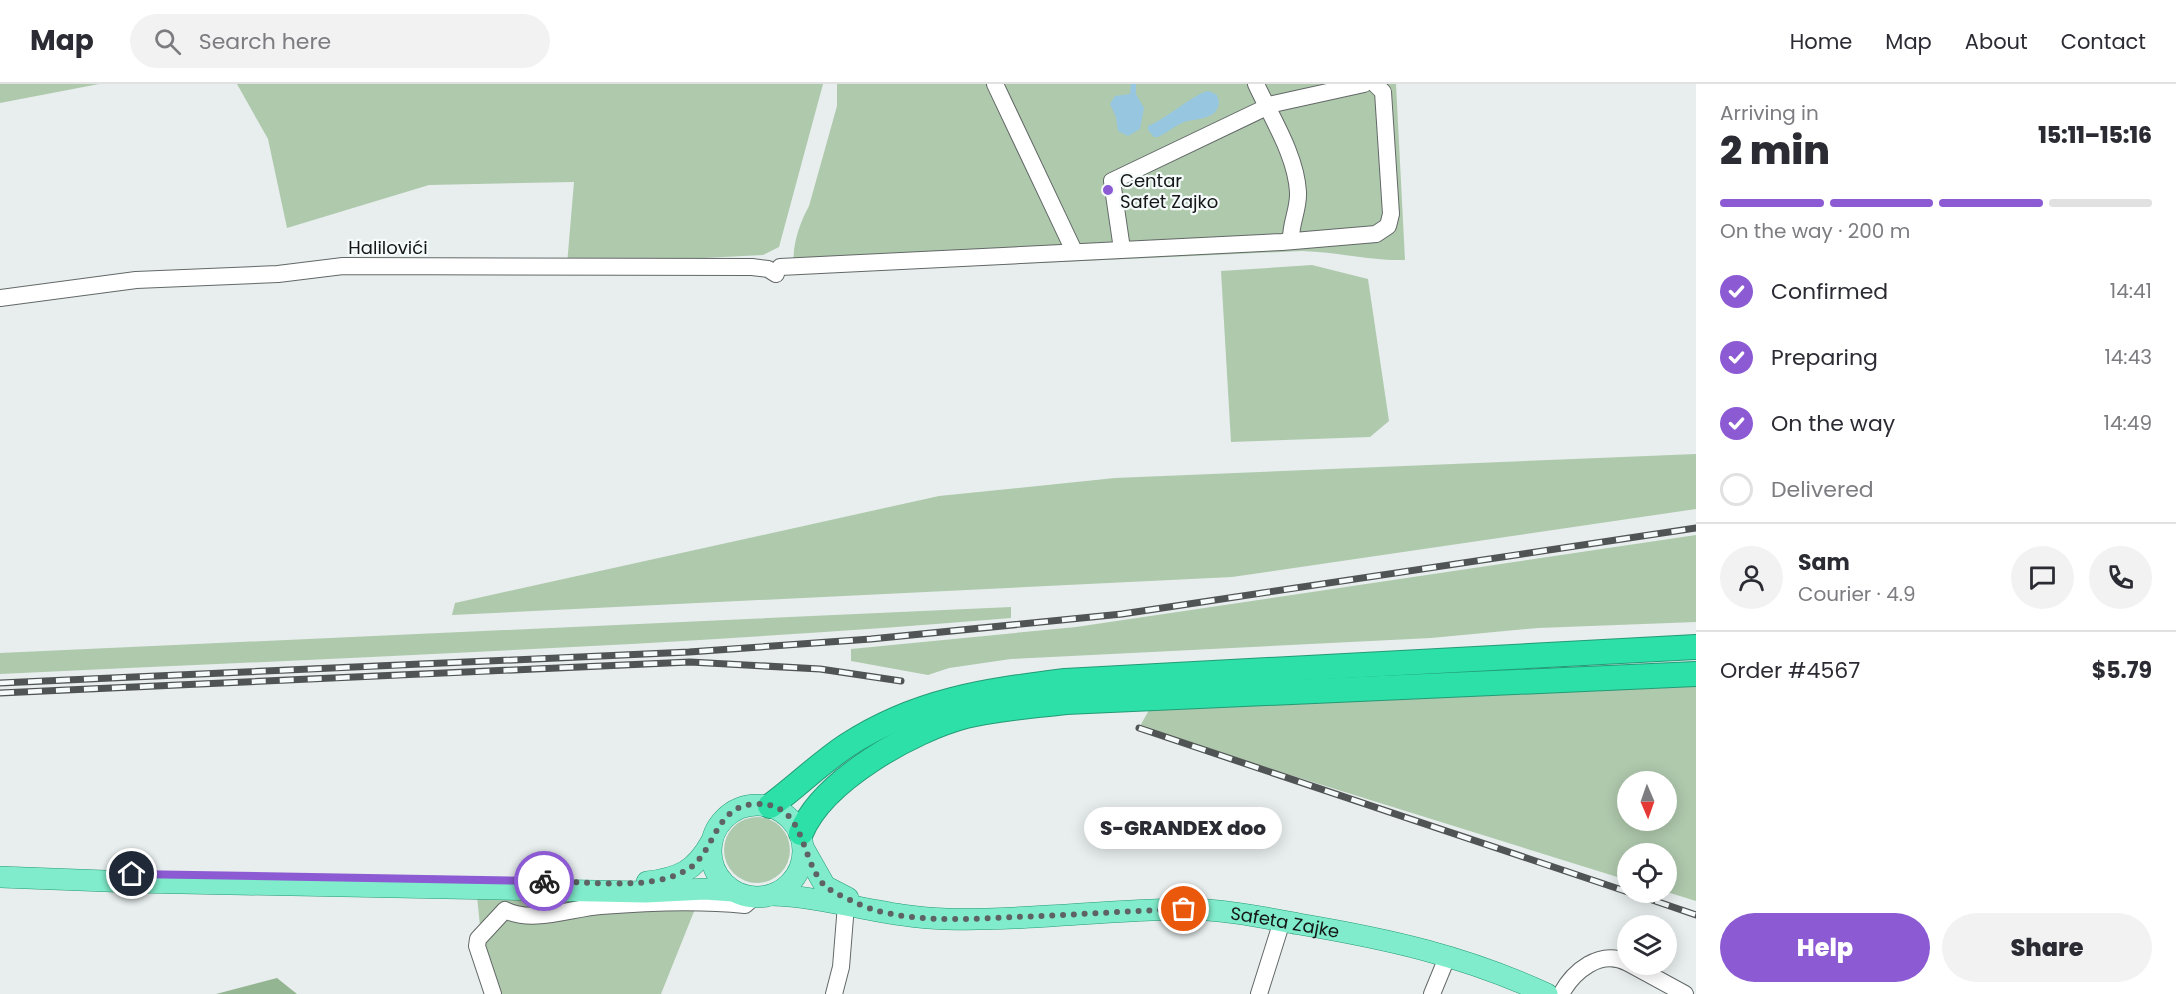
<!DOCTYPE html>
<html lang="en">
<head>
<meta charset="utf-8">
<style>
	:root { --surface:#fff; --page:#f2f2f3; --text:#2b2b33; --muted:#7c7c81; --line:#e1e1e2; --accent:#8c5ad3 }
	body { margin:0; font-family:Poppins,sans-serif; background:var(--page); color:var(--text); height:100vh; display:flex; flex-direction:column; font-size:22px; white-space:nowrap }
	* { box-sizing:border-box; margin:0 }
	p { font-size:20px; color:var(--muted) }
	.icon { flex:none; width:33px; height:33px; fill:none; stroke:currentColor; stroke-width:2; stroke-linecap:round; stroke-linejoin:round }
	.map { position:relative; flex:1; overflow:hidden }
	.drawer { display:flex; flex-direction:column; background:var(--surface); width:480px }
	.drawer>* { flex:none }
	.needle { width:39px; rotate:178deg }
	.fabs { position:absolute; left:1617px; top:687px; display:grid; gap:12px }
	.fabs a { display:grid; place-items:center; width:60px; height:60px; border-radius:50%; background:var(--surface); box-shadow:0 3px 15px #0003; font-size:30px }
	.pin { position:absolute; display:grid; place-items:center; width:51px; height:51px; color:#fff; margin:-26px; border:3px solid #fff; border-radius:50%; box-shadow:0 2px 6px #0007 }
	.courier { position:absolute; display:grid; place-items:center; width:60px; height:60px; margin:-30px; border:4px solid #8c5ad3; border-radius:50%; background:#fff; color:#222; box-shadow:0 2px 8px #0007 }
	.bubble { position:absolute; height:42px; border-radius:21px; background:var(--surface); box-shadow:0 3px 15px #0003; font-size:20px; font-weight:800; line-height:42px; text-align:center }
	.overview em { font-style:normal; font-weight:800 }
	.overview div { display:flex; flex-direction:column-reverse }
	.overview { display:flex; align-items:center; justify-content:space-between; height:102px; padding:0 24px }
	h1 { font-size:39px; font-weight:800; line-height:45px }
	.bar { display:grid; grid-template-columns:repeat(4,1fr); gap:9px 6px; align-content:center; height:72px; padding:0 24px }
	.bar i { height:8px; border-radius:4px; background:var(--line) }
	.bar .selected { background:var(--accent) }
	.bar p { grid-column:span 4 }
	.line { display:flex; align-items:center; gap:15px; padding:0 24px; border-top:2px solid var(--line) }
	.line div { flex:1 }
	.round { display:grid; place-items:center; flex:none; width:63px; height:63px; border-radius:32px; background:var(--page) }
	ol { padding:0 24px; list-style:none }
	li { display:flex; align-items:center; gap:18px; height:66px }
	li p { margin-inline-start:auto }
	li .icon { padding:6px; border-radius:50%; background:var(--accent); color:#fff; stroke-width:4 }
	li:last-child { color:var(--muted) }
	li i { width:33px; height:33px; border:3px solid var(--line); border-radius:50% }
	.button { display:flex; gap:12px; margin-top:auto; padding:12px 24px }
	.button a { flex:1; height:69px; border-radius:36px; background:var(--accent); color:#fff; font-size:24px; font-weight:800; line-height:69px; text-align:center }
	.button a+a { background:var(--page); color:var(--text) }
	header { display:flex; align-items:center; gap:36px; box-sizing:border-box; height:84px; padding:0 30px; background:var(--surface); border-bottom:2px solid var(--line) }
	header strong { font-size:28px }
	nav { display:flex; gap:33px; margin-inline-start:auto; font-size:21px }
	.search { width:420px; height:54px; background:var(--page); display:flex; align-items:center; gap:15px; box-sizing:border-box; padding:0 21px; border-radius:33px; color:var(--muted); font-size:22px }
	main { display:flex; flex:1; min-height:0 }
	.map>svg:first-child { display:block }
</style>
</head>
<body>
<header>
<strong>Map</strong>
<div class="search"><svg class="icon" aria-label="search" viewBox="0 0 24 24"><circle cx="10" cy="10" r="6"/><path d="M15 15l6 6"/></svg>Search here</div>
<nav><a>Home</a><a>Map</a><a>About</a><a>Contact</a></nav>
</header>
<main>
<div class="map">
<svg width="1696" height="910" viewBox="0 0 1696 910">
	<rect width="100%" height="100%" fill="#e7eeed"/>
	<g fill="#afc9ad" fill-rule="evenodd">
		<polygon points="0,0 99,0 0,19"/>
		<polygon points="237,0 823,0 779,163 763,171 567,181 574,98 429,101 287,144 268,55"/>
		<path d="M837,0h559l9,176c-35,1 -68,-8 -103,-9l-507,23c-5,-22 3,-48 14,-68l28,-100z"/>
		<polygon points="1312,181 1368,195 1389,337 1370,353 1231,358 1221,187"/>
		<polygon points="1696,370 1696,425 1232,493 452,531 455,519 939,412 1115,394"/>
		<polygon points="1696,451 1696,538 1538,544 1431,554 1011,575 949,584 928,591 851,577 851,565 1076,543"/>
		<path d="M1011,523v11c-337,28 -674,40 -1011,56v-21z"/>
		<path d="M1696,601v216l-29,-9 -1,-38h-38l-1,26 -488,-152 15,-27zM1628,698h38v38h-38z"/>
		<circle cx="757" cy="766" r="33"/>
		<polygon points="701,810 661,910 491,910 486,902 477,812"/>
	</g>
	<polygon fill="#94b592" points="277,894 297,910 216,910"/>
	<g fill="#96c6e0">
		<polygon points="1131,0 1136,0 1136,10 1144,24 1140,45 1128,52 1118,47 1116,33 1110,20 1115,12 1130,10"/>
		<path d="M1209,7l8,4 2,7c-1,18 -22,16 -35,20 -10,4 -17,11 -26,15h-4l-6,-7v-4c15,-5 50,-35 61,-35z"/>
	</g>
	<g fill="none" stroke-linecap="round" stroke-linejoin="round">
		<g stroke="#626867" stroke-width="18">
			<g id="minor">
				<polyline points="995,0 1074,167"/>
				<path d="M1256,0c15,33 40,71 42,108 1,17 -8,32 -7,49"/>
				<polyline points="1122,165 1112,97 1273,20 1364,0"/>
				<polyline points="780,183 1282,158 1376,150 1388,142 1391,130 1383,8 1375,0"/>
				<polyline points="0,214 136,196 278,190 343,182 752,183 768,185 776,190"/>
				<polyline points="1630,880 1685,910"/>
				<path d="M493,910l-16,-48 1,-7 27,-29c27,14 67,-2 96,-4 48,-4 97,-6 144,-1l9,-8"/>
				<polyline points="834,910 841,883 846,821"/>
				<polyline points="1259,910 1282,837"/>
				<polyline points="1432,910 1448,871"/>
				<path d="M1561,910c12,-22 39,-46 67,-31"/>
			</g>
		</g>
		<g stroke="#249a75" stroke-width="22">
			<g id="major">
				<circle cx="757" cy="767" r="46"/>
				<polyline points="804,765 825,802 848,814"/>
				<polyline points="0,793 132,798 646,808 705,805 733,807"/>
				<path d="M647,798c32,-4 48,-11 64,-40"/>
				<path id="s1" d="M772,811c59,2 115,23 175,24 78,2 157,-9 235,-10 40,0 79,8 117,15 89,15 166,32 248,70"/>
			</g>
		</g>
		<g stroke="#249a75" stroke-width="26">
			<g id="highway">
				<path d="M770,722c26,-19 49,-42 76,-60 70,-46 139,-55 219,-65l631,-34"/>
				<path d="M801,749c22,-53 111,-103 165,-117 32,-8 67,-10 100,-14l630,-28"/>
			</g>
		</g>
		<use href="#minor" stroke="#fff" stroke-width="16"/>
		<use href="#major" stroke="#80eccb" stroke-width="21"/>
		<use href="#highway" stroke="#2ce0a8" stroke-width="24"/>
		<g stroke="#515454" stroke-width="7">
			<g id="rail">
				<polyline points="0,599 689,568 871,555 1122,530 1696,444"/>
				<polyline points="0,609 690,578 820,585 901,597"/>
				<polyline points="1139,644 1628,808"/>
				<polyline points="1629,808 1696,831"/>
			</g>
		</g>
		<use href="#rail" stroke="#f4fbfa" stroke-width="4.5" stroke-dasharray="14" stroke-linecap="butt"/>
	</g>
	<g fill="none" stroke-linecap="round" stroke-linejoin="round">
		<path stroke="#5e6262" stroke-width="6" stroke-dasharray="0 10.8" d="M544,797c41,0 102,10 139,-9 33,-15 29,-66 72,-68 51,-2 44,52 68,80 6,8 38,21 48,25 46,14 98,10 145,8 56,-2 112,-6 168,-8"/>
		<polyline stroke="#8c5ad3" stroke-width="8" points="132,790 544,797"/>
	</g>
	<circle fill="#8c5ad3" stroke="#f4fbfa" stroke-width="2" cx="1108" cy="106" r="6"/>
	<g text-anchor="middle" dominant-baseline="central" stroke-width="4.5" stroke-linejoin="round" paint-order="stroke">
		<g font-size="18" fill="#151717" stroke="#f4fbfa" text-anchor="start">
			<text x="1120" y="96">Centar<tspan x="1120" dy="21">Safet Zajko</tspan></text>
		</g>
		<g font-size="18" fill="#151717" stroke="#f4fbfa">
			<text x="388" y="163">Halilovići</text>
			<text stroke="none"><textPath href="#s1" startOffset="516">Safeta Zajke</textPath></text>
		</g>
	</g>
</svg>
<div class="fabs">
<a><svg class="needle" viewBox="-14 -14 28 28"><path d="M0-13l5 13h-10z" fill="#e53935"/><path d="M0 13l5-13h-10z" fill="#7c7c81"/></svg></a>
<a><svg class="icon" aria-label="locate" viewBox="0 0 24 24"><circle cx="12" cy="12" r="6"/><path d="M12 2v4M12 18v4M2 12h4M18 12h4"/></svg></a>
<a><svg class="icon" aria-label="layers" viewBox="0 0 24 24"><path d="M12 4l9 5-9 5-9-5zM3 14l9 5 9-5"/></svg></a>
</div>
<div class="pin" style="left:1184px;top:825px;background:#ea580c"><svg class="icon" aria-label="bag" viewBox="0 0 24 24"><path d="M5 8h14l-1 12H6zM9 8a3 3 0 0 1 6 0"/></svg></div>
<div class="pin" style="left:132px;top:790px;background:#1f2937"><svg class="icon" aria-label="home" viewBox="0 0 24 24"><path d="M3 11l9-7 9 7M6 9v11h12V9"/></svg></div>
<div class="courier" style="left:544px;top:797px"><svg class="icon" aria-label="bike" viewBox="0 0 24 24"><circle cx="6" cy="16" r="4"/><circle cx="18" cy="16" r="4"/><path d="M6 16l4-8h5l3 8M10 8l3 8H6M13 5h3"/></svg></div>
<div class="bubble" style="left:1084px;top:723px;width:198px">S-GRANDEX doo</div>
</div>
<section class="drawer">
<div class="overview"><div><h1>2 min</h1><p>Arriving in</p></div><em>15:11–15:16</em></div>
<div class="bar"><i class="selected"></i><i class="selected"></i><i class="selected"></i><i></i><p>On the way · 200 m</p></div>
<ol>
<li><svg class="icon" aria-label="check" viewBox="0 0 24 24"><path d="M5 12l5 5 9-10"/></svg>Confirmed<p>14:41</p></li>
<li><svg class="icon" aria-label="check" viewBox="0 0 24 24"><path d="M5 12l5 5 9-10"/></svg>Preparing<p>14:43</p></li>
<li><svg class="icon" aria-label="check" viewBox="0 0 24 24"><path d="M5 12l5 5 9-10"/></svg>On the way<p>14:49</p></li>
<li><i></i>Delivered</li>
</ol>
<div class="line" style="height:108px"><a class="round"><svg class="icon" aria-label="person" viewBox="0 0 24 24"><circle cx="12" cy="8" r="4"/><path d="M4 21q1-7 8-7t8 7"/></svg></a><div><b>Sam</b><p>Courier · 4.9</p></div><a class="round"><svg class="icon" aria-label="chat" viewBox="0 0 24 24"><path d="M4 5h16v11H9l-5 4z"/></svg></a><a class="round"><svg class="icon" aria-label="phone" viewBox="0 0 24 24"><path d="M5 4h4l2 5-3 2q2 4 5 5l2-3 5 2v4C11 20 4 13 5 4z"/></svg></a></div>
<div class="line" style="height:78px"><div>Order #4567</div><b>$5.79</b></div>
<div class="button"><a>Help</a><a>Share</a></div>
</section>
</main>
</body>
</html>
